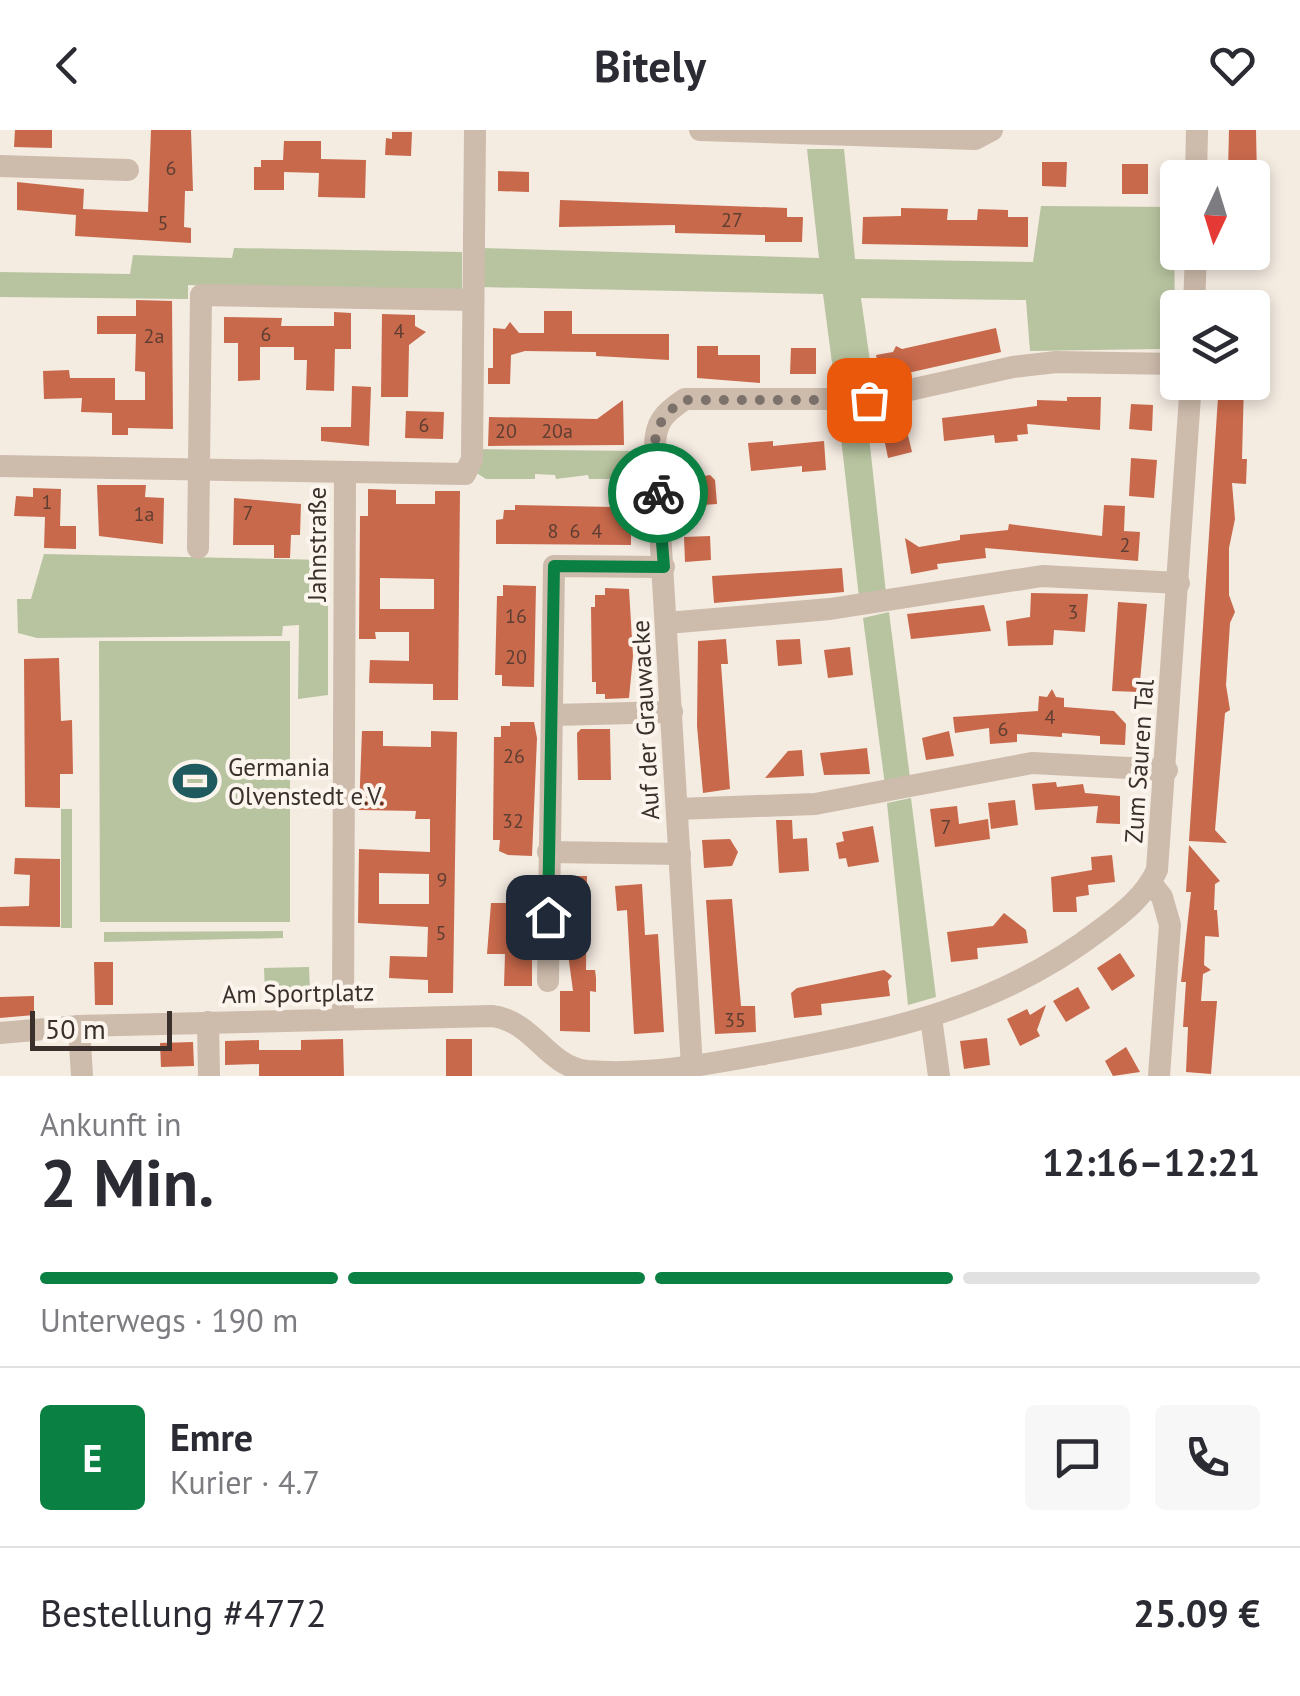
<!DOCTYPE html>
<html lang="de">
<head>
<meta charset="utf-8">
<style>
	:root { --surface:#fff; --page:#f7f7f7; --text:#2b2b33; --muted:#7c7c81; --line:#e1e1e2; --accent:#0b8043 }
	body { margin:0; font-family:"PT Sans",sans-serif; background:var(--page); color:var(--text); height:100vh; display:flex; flex-direction:column; font-size:38px; white-space:nowrap }
	* { box-sizing:border-box; margin:0 }
	p { font-size:32px; color:var(--muted) }
	.icon { flex:none; width:55px; height:55px; fill:none; stroke:currentColor; stroke-width:2; stroke-linecap:round; stroke-linejoin:round }
	.map { position:relative; height:946px; overflow:hidden }
	.drawer { display:flex; flex-direction:column; background:var(--surface); flex:1 }
	.drawer>* { flex:none }
	.needle { width:65px; rotate:184deg }
	.controls { position:absolute; left:1160px; top:30px; display:grid; gap:20px }
	.controls a { display:grid; place-items:center; width:110px; height:110px; border-radius:10px; background:var(--surface); box-shadow:0 5px 15px #0003; font-size:50px }
	.scale { position:absolute; left:30px; bottom:25px; width:142px; box-sizing:border-box; padding-left:10px; border:5px solid #3b302b; border-top:0; font-size:28px; line-height:35px; white-space:nowrap; color:#3b302b; -webkit-text-stroke:8px #fbf5ee; paint-order:stroke }
	.pin { position:absolute; display:grid; place-items:center; width:85px; height:85px; color:#fff; margin:-42px; border-radius:20px; box-shadow:0 5px 15px #0006 }
	.courier { position:absolute; display:grid; place-items:center; width:100px; height:100px; margin:-50px; border:8px solid #0b8043; border-radius:50%; background:#fff; color:#222; box-shadow:0 2px 12px #0007 }
	.headline em { font-style:normal; font-weight:800 }
	.headline div { display:flex; flex-direction:column-reverse }
	.headline { display:flex; align-items:center; justify-content:space-between; height:170px; padding:0 40px }
	h1 { font-size:65px; font-weight:800; line-height:75px }
	.bar { display:grid; grid-template-columns:repeat(4,1fr); gap:15px 10px; align-content:center; height:120px; padding:0 40px }
	.bar i { height:12px; border-radius:8px; background:var(--line) }
	.bar .current { background:var(--accent) }
	.bar p { grid-column:span 4 }
	.line { display:flex; align-items:center; gap:25px; padding:0 40px; border-top:2px solid var(--line) }
	.line div { flex:1 }
	.round { display:grid; place-items:center; flex:none; width:105px; height:105px; border-radius:10px; background:var(--page) }
	header { display:flex; justify-content:space-between; align-items:center; height:130px; padding:0 40px; background:var(--surface); font-size:45px; font-weight:800 }
	.map>svg:first-child { display:block }
</style>
</head>
<body>
<header><svg class="icon" aria-label="back" viewBox="0 0 24 24"><path d="M15 5l-7 7 7 7"/></svg>Bitely<svg class="icon" aria-label="heart" viewBox="0 0 24 24"><path d="M12 20l-8-8c-3-5 5-10 8-4 3-6 11-1 8 4z"/></svg></header>
<div class="map">
<svg width="1300" height="946" viewBox="0 0 1300 946">
	<rect width="100%" height="100%" fill="#f4ebe1"/>
	<g fill="#b8c4a0">
		<polygon points="807,19 844,19 855,129 1033,132 1041,76 1174,77 1175,207 1160,219 1030,221 1026,170 861,168 873,252 835,256 823,164 479,157 481,118 819,128"/>
		<polygon points="234,118 462,122 462,161 188,155 188,169 0,167 0,142 130,144 133,125 232,128"/>
		<polygon points="867,288 886,463 859,467 839,290"/>
		<polygon points="476,319 637,321 641,345 632,349 589,349 588,345 556,349 555,345 535,344 535,349 486,349 472,340"/>
		<polygon points="44,424 328,430 328,565 298,569 299,495 283,496 282,506 37,508 18,503 17,469 31,469"/>
		<polygon points="889,482 910,648 885,655 863,488"/>
		<polygon points="99,511 290,511 290,792 100,792"/>
		<polygon points="911,668 936,867 908,875 887,673"/>
		<rect x="61" y="679" width="11" height="119"/>
		<polygon points="283,801 283,808 104,812 104,802"/>
		<polygon points="309,837 310,861 265,863 264,838"/>
	</g>
	<g fill="#c8694b" fill-rule="evenodd">
		<polygon points="15,0 52,0 52,18 14,17"/>
		<polygon points="151,0 191,0 193,61 185,61 184,97 191,98 191,113 75,106 76,85 17,80 17,52 84,59 83,79 148,82"/>
		<polygon points="1229,0 1256,0 1257,48 1234,48 1228,41"/>
		<polygon points="392,2 412,2 411,26 385,25 386,8 392,9"/>
		<polygon points="284,11 321,11 321,29 366,30 365,68 318,67 319,43 284,42 284,60 254,60 254,37 261,37 261,30 283,30"/>
		<polygon points="1042,32 1067,32 1066,57 1042,56"/>
		<rect x="1122" y="34" width="26" height="30"/>
		<polygon points="498,41 529,42 529,62 498,61"/>
		<polygon points="560,70 787,78 787,87 803,87 802,112 765,112 765,105 675,103 675,95 559,97"/>
		<polygon points="901,78 948,79 947,90 977,90 978,79 1008,80 1008,87 1028,87 1028,117 862,114 863,87 901,86"/>
		<polygon points="136,170 172,171 173,299 128,298 128,305 112,305 112,283 81,282 82,268 44,269 43,241 69,240 70,248 115,248 115,270 145,270 145,242 135,241 136,204 97,204 97,186 136,186"/>
		<polygon points="544,181 572,181 572,204 669,204 669,230 596,226 596,222 525,221 511,225 510,254 488,254 488,238 493,238 493,198 505,199 510,192 519,203 544,203"/>
		<polygon points="334,182 351,183 351,219 335,219 334,261 306,260 307,230 294,230 294,217 260,217 260,250 238,251 238,213 224,213 224,187 282,188 281,196 334,196"/>
		<polygon points="382,184 415,185 415,196 426,202 409,215 408,267 381,267"/>
		<polygon points="996,198 1001,222 881,249 876,225 893,222 896,216 902,219"/>
		<polygon points="697,216 718,216 718,225 760,225 760,253 697,248"/>
		<polygon points="791,218 816,218 816,244 790,244"/>
		<polygon points="1219,252 1244,252 1242,329 1247,329 1246,354 1232,353 1235,389 1229,418 1229,465 1235,482 1230,493 1226,555 1230,580 1225,583 1215,700 1227,713 1189,711"/>
		<polygon points="352,256 371,257 369,316 321,311 321,297 351,297"/>
		<polygon points="1067,267 1101,267 1100,300 1027,294 1028,304 1017,305 1018,311 995,313 994,305 944,311 942,288 1037,276 1037,270 1067,271"/>
		<polygon points="623,270 624,315 488,316 489,287 597,289"/>
		<polygon points="1131,274 1153,275 1152,301 1129,299"/>
		<polygon points="406,281 444,282 443,309 405,308"/>
		<polygon points="906,297 912,322 888,328 883,303"/>
		<polygon points="773,311 773,316 824,311 826,340 802,342 802,336 751,341 748,313"/>
		<polygon points="1131,328 1157,330 1154,368 1129,366"/>
		<polygon points="710,345 715,350 717,374 688,376 686,349"/>
		<polygon points="97,355 146,355 145,367 164,368 163,414 99,406"/>
		<polygon points="33,358 61,359 60,396 76,396 76,419 44,418 45,387 14,386 16,366 33,367"/>
		<path d="M368,359l28,1v14h39v-13h25l-2,209h-25v-16l-64,-1 1,-23 39,1v-29h-34l1,7h-17l1,-123h8zM380,448l54,1v30h-54z"/>
		<polygon points="234,368 301,374 300,405 291,405 290,428 274,428 274,415 233,415"/>
		<polygon points="515,375 613,377 613,382 625,382 624,391 631,392 631,415 496,414 496,390 503,389 504,380 515,380"/>
		<polygon points="1104,375 1125,376 1124,401 1140,402 1138,431 985,418 986,428 937,434 938,439 911,444 905,408 919,417 960,410 960,405 1008,400 1009,394 1102,406"/>
		<polygon points="710,406 711,430 685,432 684,407"/>
		<polygon points="842,438 844,462 714,473 712,446"/>
		<polygon points="503,455 536,456 534,557 502,556 502,545 495,545 497,466 503,466"/>
		<polygon points="605,458 629,459 633,526 629,568 605,569 605,564 596,564 596,552 592,552 591,477 595,477 595,465 605,465"/>
		<polygon points="1031,463 1088,464 1085,502 1054,500 1053,515 1008,516 1006,491 1030,487"/>
		<polygon points="1118,472 1147,474 1139,562 1112,561"/>
		<polygon points="984,475 991,501 911,509 907,484"/>
		<polygon points="726,509 728,534 721,534 730,659 703,663 697,596 698,511"/>
		<polygon points="800,509 802,534 778,536 776,510"/>
		<polygon points="850,517 853,545 828,548 824,520"/>
		<polygon points="59,528 61,591 72,590 73,644 60,644 60,678 25,677 24,529"/>
		<polygon points="1052,559 1056,567 1064,568 1064,577 1114,581 1126,594 1125,615 1100,614 1100,606 1062,603 1062,607 1017,604 1017,612 990,614 989,598 955,603 953,587 1038,581 1039,566 1047,567"/>
		<polygon points="510,592 534,592 537,608 532,726 508,725 499,721 500,710 493,710 494,607 501,607 501,596 510,596"/>
		<polygon points="581,599 610,599 611,650 578,650 577,603"/>
		<path d="M362,601h21v15l48,1v-16l26,1 -4,261h-25v-13l-39,-2 1,-22 37,1 1,-30 -70,-4 1,-74 71,3v-33h-15l1,-8 -57,-1zM379,743l50,1v30h-50z"/>
		<polygon points="949,601 954,626 926,630 922,608"/>
		<polygon points="867,618 870,644 824,645 820,623"/>
		<polygon points="802,620 804,646 765,648 788,621"/>
		<polygon points="1056,652 1057,657 1083,654 1085,663 1120,666 1120,694 1096,693 1098,676 1035,680 1032,654"/>
		<polygon points="1015,670 1018,695 991,699 988,673"/>
		<polygon points="957,676 959,694 988,689 990,709 935,717 930,679"/>
		<polygon points="776,690 792,690 793,709 807,708 809,741 779,743"/>
		<polygon points="873,696 879,732 848,737 846,728 839,729 836,713 844,711 842,702"/>
		<polygon points="730,709 738,722 732,736 704,738 702,710"/>
		<polygon points="1189,715 1220,751 1215,754 1214,780 1217,780 1219,807 1205,806 1204,835 1211,840 1203,844 1201,871 1217,871 1211,944 1186,942 1188,897 1183,897 1186,852 1181,852 1191,762 1186,762"/>
		<polygon points="1112,725 1115,752 1088,755 1089,765 1076,767 1077,782 1053,782 1051,747 1092,740 1091,727"/>
		<polygon points="15,728 60,729 60,797 0,796 0,777 29,776 30,745 14,744"/>
		<polygon points="565,746 587,746 586,840 595,840 596,848 596,862 590,861 590,902 560,901 560,861 573,861 568,824 563,824"/>
		<polygon points="642,754 645,805 658,804 664,902 634,904 627,780 617,781 615,756"/>
		<polygon points="732,769 741,876 755,876 756,902 715,904 706,770"/>
		<polygon points="491,773 521,773 521,825 532,825 532,856 504,856 505,824 487,824"/>
		<polygon points="1004,783 1026,800 1028,813 977,818 978,829 951,832 947,802 993,796"/>
		<polygon points="1120,823 1135,846 1112,861 1097,838"/>
		<polygon points="94,832 113,832 113,875 95,875"/>
		<polygon points="884,840 892,846 888,851 890,866 821,874 822,885 794,888 791,863 797,858"/>
		<polygon points="1078,857 1090,878 1066,892 1053,871"/>
		<polygon points="34,866 34,885 0,888 0,867"/>
		<polygon points="1046,875 1037,900 1040,906 1020,916 1007,889 1027,879 1030,885"/>
		<polygon points="987,908 990,935 964,939 960,911"/>
		<polygon points="343,909 344,946 259,946 259,934 225,935 225,911 259,910 259,920 301,920 301,910"/>
		<rect x="446" y="909" width="26" height="37"/>
		<polygon points="193,912 194,936 161,937 160,913"/>
		<polygon points="1126,917 1140,942 1113,946 1105,931"/>
	</g>
	<g fill="none" stroke-linecap="round" stroke-linejoin="round">
		<g stroke="#cdbbac" stroke-width="22">
			<polyline points="700,0 975,9 992,0"/>
			<polyline points="0,36 128,40"/>
			<polyline points="1196,48 1197,0"/>
			<polyline points="1194,178 1196,122"/>
			<polyline points="0,336 465,344 472,329 475,0"/>
			<polyline points="198,418 201,165 473,170"/>
			<polyline points="667,493 830,479 1042,446 1179,453"/>
			<polyline points="553,585 672,582"/>
			<polyline points="677,679 815,674 1032,633 1167,640"/>
			<polyline points="548,722 680,724"/>
			<polyline points="1151,753 1162,767 1170,795 1159,946"/>
			<polyline points="548,851 554,436 664,437"/>
			<polyline points="931,888 939,946"/>
			<polyline points="343,889 345,344"/>
			<polyline points="208,892 209,946"/>
			<polyline points="79,896 82,946"/>
			<path d="M0,903l79,-7 413,-10c42,5 54,50 95,55 61,5 123,-7 182,-18 123,-23 229,-45 331,-123 23,-17 45,-34 57,-60l34,-488"/>
			<path d="M692,937l-37,-620c0,-25 9,-34 30,-48h184l144,-32 43,-5 122,2"/>
		</g>
	</g>
	<g fill="none" stroke-linecap="round" stroke-linejoin="round">
		<path stroke="#7c716b" stroke-width="10" stroke-dasharray="0 18" d="M658,363c-3,-42 -13,-68 26,-93h185"/>
		<polyline stroke="#0b8043" stroke-width="12" points="548,787 554,436 664,437 658,363"/>
	</g>
	<defs>
		<g id="stadium-bare" transform="scale(3.45)"><path d="M0-5a6.5 5 0 1 0 0 10a6.5 5 0 1 0 0-10ZM-3.5-1.8h7v3.6h-7Z" fill="#1f5a5e" stroke="#fbf5ee" stroke-width="2.5" paint-order="stroke"/></g>
	</defs>
	<g fill-rule="evenodd">
		<use href="#stadium-bare" x="195" y="651"/>
	</g>
	<g text-anchor="middle" dominant-baseline="central" stroke-width="8" stroke-linejoin="round" paint-order="stroke">
		<g font-size="20" fill="#5e3e33">
			<text x="171" y="38">6</text>
			<text x="732" y="90">27</text>
			<text x="163" y="93">5</text>
			<text x="399" y="201">4</text>
			<text x="266" y="204">6</text>
			<text x="154" y="206">2a</text>
			<text x="424" y="295">6</text>
			<text x="506" y="301">20</text>
			<text x="557" y="301">20a</text>
			<text x="47" y="372">1</text>
			<text x="248" y="383">7</text>
			<text x="144" y="384">1a</text>
			<text x="553" y="401">8</text>
			<text x="575" y="401">6</text>
			<text x="597" y="401">4</text>
			<text x="1125" y="415">2</text>
			<text x="1073" y="482">3</text>
			<text x="516" y="486">16</text>
			<text x="516" y="527">20</text>
			<text x="1050" y="587">4</text>
			<text x="1003" y="599">6</text>
			<text x="514" y="626">26</text>
			<text x="513" y="691">32</text>
			<text x="946" y="697">7</text>
			<text x="442" y="750">9</text>
			<text x="441" y="803">5</text>
			<text x="735" y="890">35</text>
		</g>
		<g font-size="25" fill="#3b302b" stroke="#fbf5ee">
			<text transform="translate(317 414) rotate(-90)">Jahnstraße</text>
			<text transform="translate(645 590) rotate(-93)">Auf der Grauwacke</text>
			<text transform="translate(1139 631) rotate(-86)">Zum Sauren Tal</text>
			<text transform="translate(298 863) rotate(-1)">Am Sportplatz</text>
		</g>
		<g font-size="25" fill="#3b302b" stroke="#fbf5ee" text-anchor="start">
			<text x="228" y="637">Germania<tspan x="228" dy="29">Olvenstedt e.V.</tspan></text>
		</g>
	</g>
</svg>
<div class="controls">
<a><svg class="needle" viewBox="-14 -14 28 28"><path d="M0-13l5 13h-10z" fill="#e53935"/><path d="M0 13l5-13h-10z" fill="#7c7c81"/></svg></a>
<a><svg class="icon" aria-label="layers" viewBox="0 0 24 24"><path d="M12 4l9 5-9 5-9-5zM3 14l9 5 9-5"/></svg></a>
</div>
<div class="scale">50 m</div>
<div class="pin" style="left:869px;top:270px;background:#ea580c"><svg class="icon" aria-label="bag" viewBox="0 0 24 24"><path d="M5 8h14l-1 12H6zM9 8a3 3 0 0 1 6 0"/></svg></div>
<div class="pin" style="left:548px;top:787px;background:#1f2937"><svg class="icon" aria-label="home" viewBox="0 0 24 24"><path d="M3 11l9-7 9 7M6 9v11h12V9"/></svg></div>
<div class="courier" style="left:658px;top:363px"><svg class="icon" aria-label="bike" viewBox="0 0 24 24"><circle cx="6" cy="16" r="4"/><circle cx="18" cy="16" r="4"/><path d="M6 16l4-8h5l3 8M10 8l3 8H6M13 5h3"/></svg></div>
</div>
<section class="drawer">
<div class="headline"><div><h1>2 Min.</h1><p>Ankunft in</p></div><em>12:16–12:21</em></div>
<div class="bar"><i class="current"></i><i class="current"></i><i class="current"></i><i></i><p>Unterwegs · 190 m</p></div>
<div class="line" style="height:180px"><b class="round" style="background:var(--accent);color:#fff">E</b><div><b>Emre</b><p>Kurier · 4.7</p></div><a class="round"><svg class="icon" aria-label="chat" viewBox="0 0 24 24"><path d="M4 5h16v11H9l-5 4z"/></svg></a><a class="round"><svg class="icon" aria-label="phone" viewBox="0 0 24 24"><path d="M5 4h4l2 5-3 2q2 4 5 5l2-3 5 2v4C11 20 4 13 5 4z"/></svg></a></div>
<div class="line" style="height:130px"><div>Bestellung #4772</div><b>25.09 €</b></div>
</section>
</body>
</html>
